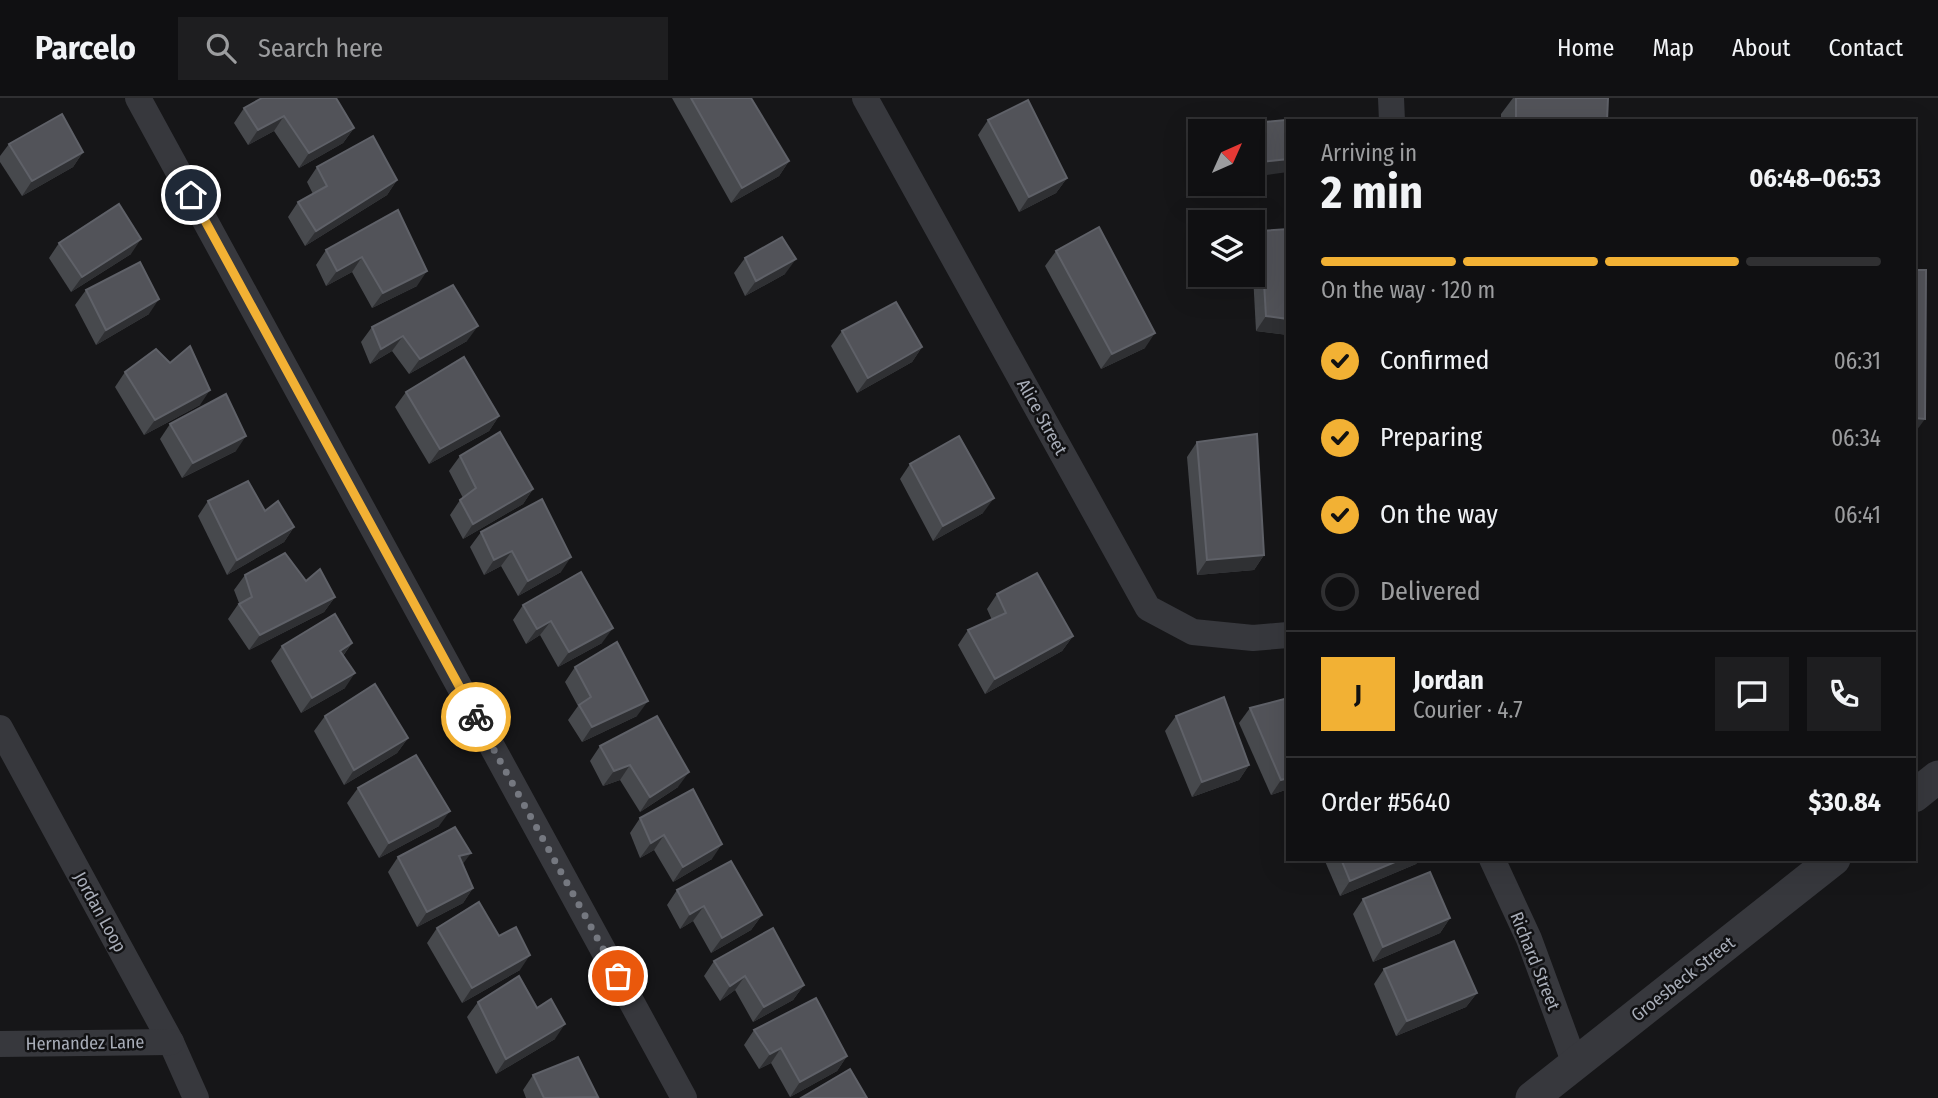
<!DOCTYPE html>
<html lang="en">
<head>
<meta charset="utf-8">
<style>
	:root { --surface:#101012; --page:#1e1e20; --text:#f1f3f6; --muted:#9c9d9f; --line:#303032; --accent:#f2b134 }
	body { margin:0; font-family:"Fira Sans Condensed",sans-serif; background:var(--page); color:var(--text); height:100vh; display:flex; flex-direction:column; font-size:26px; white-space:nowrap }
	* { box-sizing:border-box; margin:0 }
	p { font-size:23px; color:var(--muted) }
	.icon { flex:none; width:38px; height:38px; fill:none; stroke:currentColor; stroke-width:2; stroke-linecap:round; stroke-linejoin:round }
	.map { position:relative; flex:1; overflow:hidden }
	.details { position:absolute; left:1286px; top:21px; width:630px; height:742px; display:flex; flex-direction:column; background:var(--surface); border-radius:0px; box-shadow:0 7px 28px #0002,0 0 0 2px var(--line) }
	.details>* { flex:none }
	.needle { width:46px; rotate:45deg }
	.tools { position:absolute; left:1188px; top:21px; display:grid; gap:14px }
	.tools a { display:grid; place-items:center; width:77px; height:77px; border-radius:0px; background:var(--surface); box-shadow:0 7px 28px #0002,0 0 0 2px var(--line); font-size:35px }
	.pin { position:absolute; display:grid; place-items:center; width:60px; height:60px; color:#fff; margin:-30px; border:4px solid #fff; border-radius:50%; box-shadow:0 2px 7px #0007 }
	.courier { position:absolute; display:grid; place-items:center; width:70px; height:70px; margin:-35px; border:5px solid #f2b134; border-radius:50%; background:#fff; color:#222; box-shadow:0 2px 9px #0007 }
	.summary em { font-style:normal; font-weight:700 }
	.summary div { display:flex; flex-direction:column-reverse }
	.summary { display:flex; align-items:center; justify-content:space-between; height:119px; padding:0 35px }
	h1 { font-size:46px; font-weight:700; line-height:52px }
	.bar { display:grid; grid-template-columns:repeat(4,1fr); gap:10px 7px; align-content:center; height:84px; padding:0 35px }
	.bar i { height:9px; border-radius:5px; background:var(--line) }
	.bar .current { background:var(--accent) }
	.bar p { grid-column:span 4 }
	.line { display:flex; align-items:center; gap:18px; padding:0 35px; border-top:2px solid var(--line) }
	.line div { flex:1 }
	.round { display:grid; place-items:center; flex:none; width:74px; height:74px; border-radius:0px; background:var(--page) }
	ol { padding:0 35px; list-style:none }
	li { display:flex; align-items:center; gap:21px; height:77px }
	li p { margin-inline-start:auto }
	li .icon { padding:7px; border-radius:50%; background:var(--accent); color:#111; stroke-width:4 }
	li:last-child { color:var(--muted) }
	li i { width:38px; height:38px; border:4px solid var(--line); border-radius:50% }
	header { display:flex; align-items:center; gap:42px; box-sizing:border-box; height:98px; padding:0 35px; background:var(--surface); border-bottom:2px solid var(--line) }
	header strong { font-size:33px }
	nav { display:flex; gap:38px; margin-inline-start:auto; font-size:24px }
	.search { width:490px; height:63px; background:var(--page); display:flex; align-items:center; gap:18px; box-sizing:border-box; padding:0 24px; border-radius:0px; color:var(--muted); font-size:26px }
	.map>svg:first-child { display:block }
</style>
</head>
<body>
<header>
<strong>Parcelo</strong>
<div class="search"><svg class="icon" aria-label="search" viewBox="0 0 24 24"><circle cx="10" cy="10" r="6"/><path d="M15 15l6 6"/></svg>Search here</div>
<nav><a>Home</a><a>Map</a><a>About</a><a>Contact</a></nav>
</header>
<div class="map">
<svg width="1938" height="1000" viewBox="0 0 1938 1000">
	<rect width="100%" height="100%" fill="#161618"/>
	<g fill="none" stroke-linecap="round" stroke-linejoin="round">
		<g stroke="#37383d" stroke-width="26">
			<polyline points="138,0 684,1000"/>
			<polyline points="865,0 1148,510 1193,534 1253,540 1288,537"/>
			<polyline points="1391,0 1392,23"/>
			<polyline points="0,630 171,944 196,1000"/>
			<polyline points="1492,761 1529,841 1575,966"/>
			<polyline points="0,946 171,944"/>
		</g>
		<g stroke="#37383d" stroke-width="33">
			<polyline points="1914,698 1938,679"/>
			<polyline points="1532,1000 1834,761"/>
		</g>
	</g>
	<g fill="#47494d">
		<polygon points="672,0 751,0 789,63 779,78 731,105"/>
		<polygon points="1513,0 1608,0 1607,23 1501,23 1501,16"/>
		<polygon points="244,10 354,30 343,45 299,70 274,33 248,47 234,25"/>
		<polygon points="988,22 1067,80 1056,95 1019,114 978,37"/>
		<polygon points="9,46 83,54 73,69 22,98 0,64 0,58"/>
		<polygon points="317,69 397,82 387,97 305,148 288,119 298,104 313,96 307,84"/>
		<polygon points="398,112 417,188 372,210 352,174 326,188 316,167 326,152"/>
		<polygon points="1288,131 1288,237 1256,233 1253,177 1253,145 1261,133"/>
		<polygon points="59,145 131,156 71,194 49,160"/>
		<polygon points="1056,153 1145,250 1101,271 1045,168"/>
		<polygon points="745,160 785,176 745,198 734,175"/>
		<polygon points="86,192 149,216 96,247 75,207"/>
		<polygon points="372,229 467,243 409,276 392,253 370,266 361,244"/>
		<polygon points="842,233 922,249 912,264 857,295 831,248"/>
		<polygon points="170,265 200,307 144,337 115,289 125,274"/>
		<polygon points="406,294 499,318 489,333 429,366 395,309"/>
		<polygon points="170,326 236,353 182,380 160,341"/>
		<polygon points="1197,344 1264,457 1254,472 1197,477 1187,359"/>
		<polygon points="460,358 533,391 523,406 463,441 450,417 460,402 463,400 449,373"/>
		<polygon points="910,366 983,415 933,443 900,381"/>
		<polygon points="208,403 265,413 294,429 284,444 227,477 198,418"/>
		<polygon points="481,434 561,474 518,498 501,468 484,477 470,449"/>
		<polygon points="245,477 306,483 335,499 324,514 249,552 228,521 239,505 234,492"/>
		<polygon points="997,496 1073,538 1062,553 985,596 958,547 968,532 992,522 987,511"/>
		<polygon points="523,507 602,545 558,569 540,537 526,546 513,522"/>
		<polygon points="352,545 343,558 345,590 301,615 271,563 282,548"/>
		<polygon points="575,569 637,618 582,644 568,622 578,608 565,584"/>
		<polygon points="1288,600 1288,691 1271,697 1239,625 1250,610"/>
		<polygon points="325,618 408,640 397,655 344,687 314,633"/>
		<polygon points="1176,618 1249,667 1239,682 1192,699 1165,633"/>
		<polygon points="600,648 678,689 640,714 620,682 603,688 590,663"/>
		<polygon points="358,690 439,728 379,760 347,705"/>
		<polygon points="640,720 712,761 673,784 654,752 640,760 630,735"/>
		<polygon points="398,759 463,766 473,790 463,805 417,829 388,774"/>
		<polygon points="1324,761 1420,761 1416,766 1340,798"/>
		<polygon points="677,792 762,817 751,832 711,855 693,823 680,831 667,807"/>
		<polygon points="1363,801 1450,820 1440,835 1373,864 1353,816"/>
		<polygon points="437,830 499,838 520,872 462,905 427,845"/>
		<polygon points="714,863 804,887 793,902 753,924 735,892 720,903 704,878"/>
		<polygon points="1384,871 1477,895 1466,909 1396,938 1374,886"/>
		<polygon points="478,904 537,910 555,941 496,976 467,919"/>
		<polygon points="754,932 847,958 837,973 790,999 771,965 759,971 744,947"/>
		<polygon points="533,977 598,1000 526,1000 523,992"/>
	</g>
	<g fill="#2f3033">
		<polygon points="284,18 274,33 248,47 258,32"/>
		<polygon points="354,30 343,45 299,70 309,55"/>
		<polygon points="83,54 73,69 22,98 32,83"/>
		<polygon points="1288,61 1288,74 1253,79 1253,65"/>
		<polygon points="789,63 779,78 731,105 742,90"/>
		<polygon points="1067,80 1056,95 1019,114 1029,99"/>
		<polygon points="397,82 387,97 305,148 316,133"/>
		<polygon points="141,141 131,156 71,194 82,179"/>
		<polygon points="362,159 352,174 326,188 337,173"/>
		<polygon points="796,161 785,176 745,198 756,183"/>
		<polygon points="427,173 417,188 372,210 383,195"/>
		<polygon points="159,201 149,216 96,247 106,232"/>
		<polygon points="1266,218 1288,221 1288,237 1256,233"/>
		<polygon points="478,228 467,243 409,276 420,261"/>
		<polygon points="1155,235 1145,250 1101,271 1112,256"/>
		<polygon points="403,238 392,253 370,266 381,251"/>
		<polygon points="922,249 912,264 857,295 868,280"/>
		<polygon points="210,292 200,307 144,337 155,322"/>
		<polygon points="499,318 489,333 429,366 440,351"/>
		<polygon points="1914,320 1925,321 1914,336"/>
		<polygon points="246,338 236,353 182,380 193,365"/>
		<polygon points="533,391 523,406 463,441 473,426"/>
		<polygon points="994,400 983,415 933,443 943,428"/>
		<polygon points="294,429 284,444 227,477 237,462"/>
		<polygon points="512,453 501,468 484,477 494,462"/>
		<polygon points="1264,457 1254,472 1197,477 1207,462"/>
		<polygon points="571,459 561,474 518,498 528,483"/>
		<polygon points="335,499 324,514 249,552 260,537"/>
		<polygon points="551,523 540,537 526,546 537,531"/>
		<polygon points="613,530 602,545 558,569 569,554"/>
		<polygon points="1073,538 1062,553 985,596 995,581"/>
		<polygon points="352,545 341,560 340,553"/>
		<polygon points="355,575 345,590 301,615 312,600"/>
		<polygon points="648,603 637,618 582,644 592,629"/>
		<polygon points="408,640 397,655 344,687 354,672"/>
		<polygon points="630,667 620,682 603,688 614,673"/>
		<polygon points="1249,667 1239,682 1192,699 1202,684"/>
		<polygon points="689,674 678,689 640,714 650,699"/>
		<polygon points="1288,680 1288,691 1271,697 1281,682"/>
		<polygon points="450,713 439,728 379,760 389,745"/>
		<polygon points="664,737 654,752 640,760 651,745"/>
		<polygon points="722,746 712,761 673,784 683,769"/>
		<polygon points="471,755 460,770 459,758"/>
		<polygon points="1402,761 1420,761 1416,766 1340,798 1350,783"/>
		<polygon points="473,790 463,805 417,829 427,814"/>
		<polygon points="704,808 693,823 680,831 690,816"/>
		<polygon points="762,817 751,832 711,855 722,840"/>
		<polygon points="1450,820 1440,835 1373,864 1383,849"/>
		<polygon points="530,857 520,872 462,905 472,890"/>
		<polygon points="745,878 735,892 720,903 730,888"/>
		<polygon points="804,887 793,902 753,924 764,909"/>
		<polygon points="1477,895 1466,909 1396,938 1407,923"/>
		<polygon points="565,926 555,941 496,976 506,961"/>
		<polygon points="781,950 771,965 759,971 770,956"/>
		<polygon points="847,958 837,973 790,999 800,984"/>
	</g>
	<g fill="#525359" stroke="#5f6168" stroke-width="2">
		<polygon points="262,0 336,0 354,30 309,55 284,18 258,32 244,10"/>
		<polygon points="691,0 751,0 789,63 742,90"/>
		<polygon points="1516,0 1608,0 1607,23 1516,23"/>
		<polygon points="1028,2 1067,80 1029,99 988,22"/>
		<polygon points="62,16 83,54 32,83 9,46"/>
		<polygon points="1296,21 1296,23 1288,23 1288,61 1253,65 1253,33 1223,33 1222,28"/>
		<polygon points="373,38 397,82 316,133 298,104 327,88 317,69"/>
		<polygon points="119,106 141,141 82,179 59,145"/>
		<polygon points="398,112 427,173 383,195 362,159 337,173 326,152"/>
		<polygon points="1099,129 1155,235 1112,256 1056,153"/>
		<polygon points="1288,131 1288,221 1266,218 1261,133"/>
		<polygon points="782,139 796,161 756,183 745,160"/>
		<polygon points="140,164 159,201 106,232 86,192"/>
		<polygon points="1914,172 1926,172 1925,321 1914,320"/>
		<polygon points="453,187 478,228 420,261 403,238 381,251 372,229"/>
		<polygon points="896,204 922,249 868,280 842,233"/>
		<polygon points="190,248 210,292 155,322 125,274 156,251 170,265"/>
		<polygon points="464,259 499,318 440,351 406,294"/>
		<polygon points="226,296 246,338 193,365 170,326"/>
		<polygon points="500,334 533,391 473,426 460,402 476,390 460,358"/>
		<polygon points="1257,336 1264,457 1207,462 1197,344"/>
		<polygon points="959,338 994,400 943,428 910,366"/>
		<polygon points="248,383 265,413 278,403 294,429 237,462 208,403"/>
		<polygon points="542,401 571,459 528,483 512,453 494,462 481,434"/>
		<polygon points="285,455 306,483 320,471 335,499 260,537 239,506 252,499 245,477"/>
		<polygon points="581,474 613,530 569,554 551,523 537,531 523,507"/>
		<polygon points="1037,475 1073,538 995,581 968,532 1006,515 997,496"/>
		<polygon points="335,516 352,545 340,553 355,575 312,600 282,548"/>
		<polygon points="617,544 648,603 592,629 579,607 591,599 575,569"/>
		<polygon points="375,586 408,640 354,672 325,618"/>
		<polygon points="1224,599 1249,667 1202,684 1176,618"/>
		<polygon points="1288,600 1288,680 1281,682 1250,610"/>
		<polygon points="657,618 689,674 650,699 630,667 614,673 600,648"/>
		<polygon points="416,657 450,713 389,745 358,690"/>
		<polygon points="693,691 722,746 683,769 664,737 651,745 640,720"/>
		<polygon points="455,729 471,755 459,758 473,790 427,814 398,759"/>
		<polygon points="1341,761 1402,761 1350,783"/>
		<polygon points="731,763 762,817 722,840 704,808 690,816 677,792"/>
		<polygon points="1430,774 1450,820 1383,849 1363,801"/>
		<polygon points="479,804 499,838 516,829 530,857 472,890 437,830"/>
		<polygon points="773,830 804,887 764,909 745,878 730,888 714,863"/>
		<polygon points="1454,843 1477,895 1407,923 1384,871"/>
		<polygon points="519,878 537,910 551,901 565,926 506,961 478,904"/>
		<polygon points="816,900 847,958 800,984 781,950 770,956 754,932"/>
		<polygon points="578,959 598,999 544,1000 533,977"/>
		<polygon points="850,971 867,1000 801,1000"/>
	</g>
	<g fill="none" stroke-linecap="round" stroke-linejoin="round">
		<polyline stroke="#757880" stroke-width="7" stroke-dasharray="0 12.6" points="476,619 618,878"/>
		<polyline stroke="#f2b134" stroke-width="9" points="191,97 476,619"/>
	</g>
	<g text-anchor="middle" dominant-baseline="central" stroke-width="5" stroke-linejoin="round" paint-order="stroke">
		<g font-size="18" fill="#a8adb8" stroke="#111113">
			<text transform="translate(1042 319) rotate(61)">Alice Street</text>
			<text transform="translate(100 814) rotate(61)">Jordan Loop</text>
			<text transform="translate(1535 863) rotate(68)">Richard Street</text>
			<text transform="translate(1683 881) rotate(-38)">Groesbeck Street</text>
			<text transform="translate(85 945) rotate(-1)">Hernandez Lane</text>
		</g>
	</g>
</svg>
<div class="tools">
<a><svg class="needle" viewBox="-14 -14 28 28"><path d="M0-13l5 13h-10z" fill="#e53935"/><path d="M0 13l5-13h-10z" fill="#9c9d9f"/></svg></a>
<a><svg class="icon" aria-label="layers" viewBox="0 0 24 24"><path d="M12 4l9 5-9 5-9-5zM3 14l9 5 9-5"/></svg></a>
</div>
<div class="pin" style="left:618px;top:878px;background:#ea580c"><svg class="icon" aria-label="bag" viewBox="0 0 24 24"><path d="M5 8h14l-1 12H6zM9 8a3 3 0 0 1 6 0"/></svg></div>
<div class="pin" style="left:191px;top:97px;background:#1f2937"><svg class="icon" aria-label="home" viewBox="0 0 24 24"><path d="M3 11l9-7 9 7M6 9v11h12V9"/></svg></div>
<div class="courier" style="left:476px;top:619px"><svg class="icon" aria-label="bike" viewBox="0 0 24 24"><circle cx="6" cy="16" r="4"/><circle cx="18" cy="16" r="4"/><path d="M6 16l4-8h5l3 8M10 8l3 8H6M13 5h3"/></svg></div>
<section class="details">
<div class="summary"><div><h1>2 min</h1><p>Arriving in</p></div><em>06:48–06:53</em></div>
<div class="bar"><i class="current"></i><i class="current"></i><i class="current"></i><i></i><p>On the way · 120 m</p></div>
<ol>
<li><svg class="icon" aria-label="check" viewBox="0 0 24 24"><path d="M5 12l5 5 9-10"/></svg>Confirmed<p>06:31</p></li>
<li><svg class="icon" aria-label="check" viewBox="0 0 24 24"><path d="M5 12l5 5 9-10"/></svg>Preparing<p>06:34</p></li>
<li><svg class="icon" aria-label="check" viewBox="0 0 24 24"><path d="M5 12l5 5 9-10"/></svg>On the way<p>06:41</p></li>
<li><i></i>Delivered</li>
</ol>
<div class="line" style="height:126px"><b class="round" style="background:var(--accent);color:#111">J</b><div><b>Jordan</b><p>Courier · 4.7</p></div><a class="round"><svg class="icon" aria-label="chat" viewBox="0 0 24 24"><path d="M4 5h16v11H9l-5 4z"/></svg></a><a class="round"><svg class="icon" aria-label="phone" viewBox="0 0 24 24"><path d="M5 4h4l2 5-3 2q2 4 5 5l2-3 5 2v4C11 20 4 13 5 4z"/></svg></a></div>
<div class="line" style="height:91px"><div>Order #5640</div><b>$30.84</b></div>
</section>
</div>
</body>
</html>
